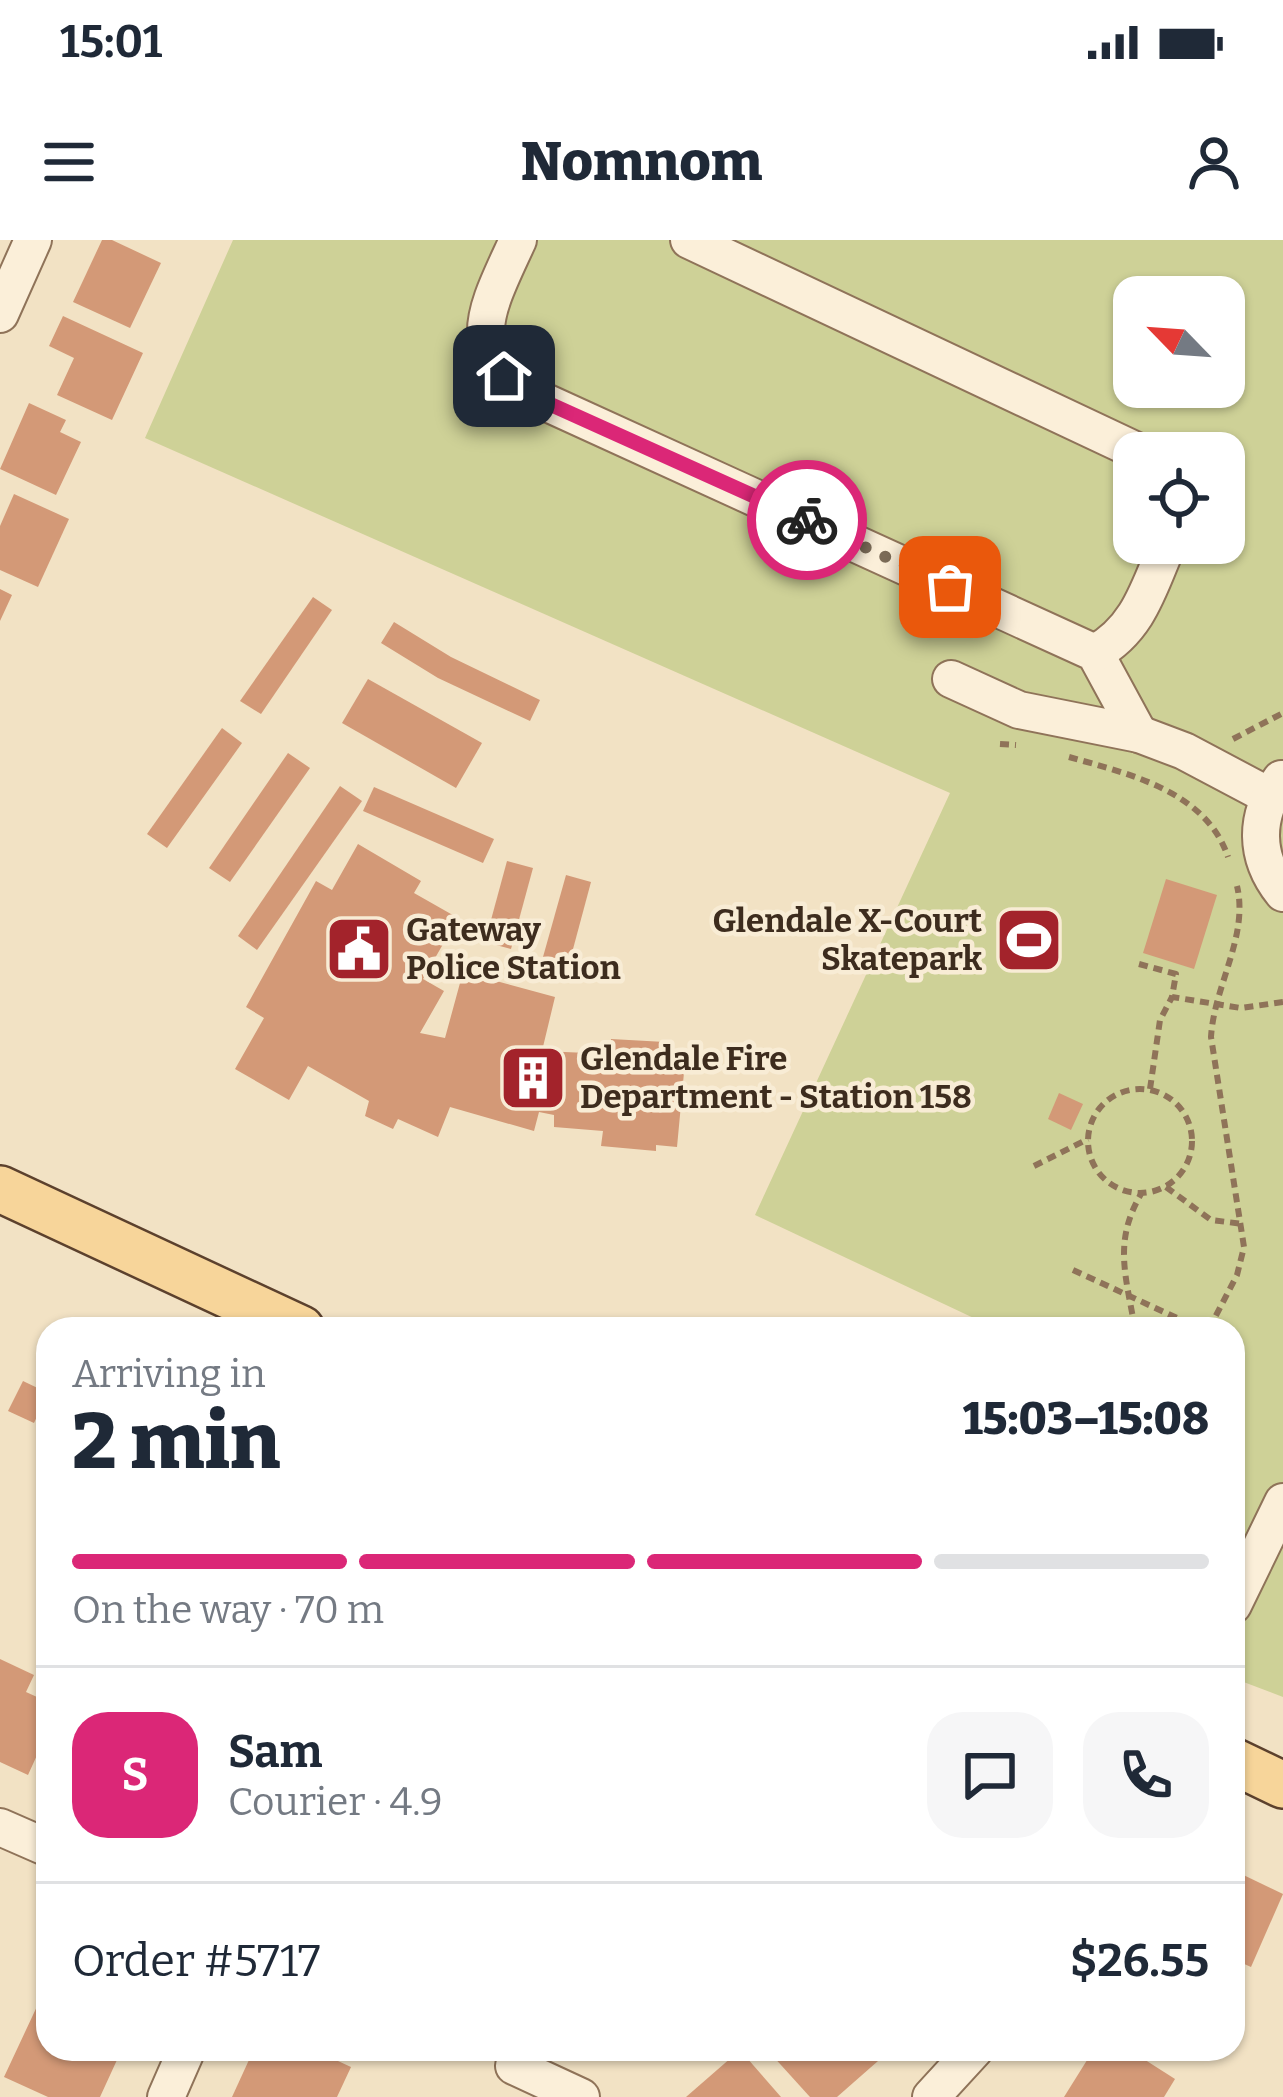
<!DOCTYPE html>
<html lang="en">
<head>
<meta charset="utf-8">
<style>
	:root { --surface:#fff; --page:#f6f6f7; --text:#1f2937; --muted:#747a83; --line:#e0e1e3; --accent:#db2777 }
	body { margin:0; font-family:Bitter,serif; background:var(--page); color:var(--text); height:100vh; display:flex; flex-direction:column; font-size:45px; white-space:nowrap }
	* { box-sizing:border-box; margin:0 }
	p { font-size:39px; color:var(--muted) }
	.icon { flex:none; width:66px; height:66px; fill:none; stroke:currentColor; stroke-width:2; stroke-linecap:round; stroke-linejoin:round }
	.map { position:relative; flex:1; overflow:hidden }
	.details { position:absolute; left:36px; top:1077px; width:1209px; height:744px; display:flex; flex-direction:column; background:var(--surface); border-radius:36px; box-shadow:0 3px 9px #0004 }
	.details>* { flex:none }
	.needle { width:78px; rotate:295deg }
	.tools { position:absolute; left:1113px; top:36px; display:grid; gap:24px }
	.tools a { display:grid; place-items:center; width:132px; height:132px; border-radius:24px; background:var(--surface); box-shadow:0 3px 9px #0004; font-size:60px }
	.pin { position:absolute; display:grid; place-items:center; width:102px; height:102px; color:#fff; margin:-51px; border-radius:24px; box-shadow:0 6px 18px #0006 }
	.courier { position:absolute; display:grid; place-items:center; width:120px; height:120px; margin:-60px; border:9px solid #db2777; border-radius:50%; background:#fff; color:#222; box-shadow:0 3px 15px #0007 }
	.overview em { font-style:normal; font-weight:800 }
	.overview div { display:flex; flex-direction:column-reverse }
	.overview { display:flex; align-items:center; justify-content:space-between; height:204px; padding:0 36px }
	h1 { font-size:78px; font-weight:800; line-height:90px }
	.bar { display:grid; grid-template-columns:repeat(4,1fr); gap:18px 12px; align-content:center; height:144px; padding:0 36px }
	.bar i { height:15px; border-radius:9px; background:var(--line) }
	.bar .current { background:var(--accent) }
	.bar p { grid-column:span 4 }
	.line { display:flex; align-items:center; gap:30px; padding:0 36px; border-top:3px solid var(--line) }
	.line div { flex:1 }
	.round { display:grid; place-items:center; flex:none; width:126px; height:126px; border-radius:36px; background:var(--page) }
	.status { display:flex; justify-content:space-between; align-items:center; height:84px; padding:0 60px; background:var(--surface); direction:ltr }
	.status svg { height:33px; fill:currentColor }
	header { display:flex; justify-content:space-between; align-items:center; height:156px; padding:0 36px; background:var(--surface); font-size:54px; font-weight:800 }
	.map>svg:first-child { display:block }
</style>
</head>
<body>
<div class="status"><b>15:01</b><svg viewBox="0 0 49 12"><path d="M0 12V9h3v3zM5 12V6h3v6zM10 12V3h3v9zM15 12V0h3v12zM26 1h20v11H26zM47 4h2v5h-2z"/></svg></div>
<header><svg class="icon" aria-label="menu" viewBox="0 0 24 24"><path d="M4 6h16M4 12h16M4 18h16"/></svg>Nomnom<svg class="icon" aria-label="person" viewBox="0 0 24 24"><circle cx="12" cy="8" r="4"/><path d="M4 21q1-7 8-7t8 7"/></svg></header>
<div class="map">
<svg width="1283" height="1857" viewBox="0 0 1283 1857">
	<rect width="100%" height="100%" fill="#f2e2c4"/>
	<path fill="#ced197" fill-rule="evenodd" d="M233,0h1050v1457l-50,-19v-349h-236l-242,-114 195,-422 -805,-355zM1134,57h90v90h-90zM1134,213h90v90h-90z"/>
	<g fill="#d39977">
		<polygon points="102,0 112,0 161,23 130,88 73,62"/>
		<polygon points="63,76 143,113 112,180 57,155 74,118 49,106"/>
		<polygon points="29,163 66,180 60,192 81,202 56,255 0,229"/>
		<polygon points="14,254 69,279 38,347 0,330 0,286"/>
		<polygon points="0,349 12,355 0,381"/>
		<polygon points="313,357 332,370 261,474 240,461"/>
		<polygon points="394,382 451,417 540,460 530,481 438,438 381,403"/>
		<polygon points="368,439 482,503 456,548 342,483"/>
		<polygon points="222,488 242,503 167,608 147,594"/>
		<polygon points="288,513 310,528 230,642 209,628"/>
		<polygon points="340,546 362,561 257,710 238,696"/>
		<polygon points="374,547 494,599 483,623 363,571"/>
		<polygon points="358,604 421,641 414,653 458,678 423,739 444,751 420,793 445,798 463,732 555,757 542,811 610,814 611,799 665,802 664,809 686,811 677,907 656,905 656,911 601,906 603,891 554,887 554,875 539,872 534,891 450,867 438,897 398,879 393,889 365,876 369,861 308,826 289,860 235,829 264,778 246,767 316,641 332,650"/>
		<polygon points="507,621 533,628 511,709 485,702"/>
		<polygon points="566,635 591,642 569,724 543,717"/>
		<polygon points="1166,639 1217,655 1194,729 1143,713"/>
		<polygon points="1059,853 1083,864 1071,890 1048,879"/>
		<polygon points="23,1141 48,1153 34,1183 8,1171"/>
		<polygon points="0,1419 34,1435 26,1452 48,1462 48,1491 28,1535 0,1522"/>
		<polygon points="1233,1630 1283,1654 1251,1727 1233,1719"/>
		<polygon points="40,1760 48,1763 48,1809 122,1809 100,1857 48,1857 4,1837"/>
		<polygon points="254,1809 312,1809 351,1827 337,1857 232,1857"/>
		<polygon points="333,1809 360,1809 355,1819"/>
		<polygon points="776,1809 867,1809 878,1821 837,1857 810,1857 771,1814"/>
		<polygon points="1094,1809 1128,1809 1175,1839 1164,1857 1064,1857"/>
		<polygon points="740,1810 781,1857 686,1857"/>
	</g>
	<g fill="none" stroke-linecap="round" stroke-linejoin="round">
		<g stroke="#8f7359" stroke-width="40">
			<g id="minor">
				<path d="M518,0c-32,70 -62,118 25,161l552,252 44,81"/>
				<polyline points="689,0 1141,213"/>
				<polyline points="0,74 33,0"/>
				<path d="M1095,413c44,-24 54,-66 73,-110"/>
				<polyline points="951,439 1019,470 1139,494 1184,511 1269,556"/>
				<path d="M1281,539c-27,37 -27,78 2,114"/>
				<polyline points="1233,1365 1283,1262"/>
				<polyline points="0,1587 48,1608"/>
				<polyline points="514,1826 581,1857"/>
				<polyline points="166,1857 187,1809"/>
				<polyline points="931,1857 975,1809"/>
			</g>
		</g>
		<g stroke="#5c412d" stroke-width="50">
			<g id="major">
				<polyline points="0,949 301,1089"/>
				<polyline points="1233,1521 1283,1545"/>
			</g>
		</g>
		<g stroke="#8f7359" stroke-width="6" stroke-dasharray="9 6" stroke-linecap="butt">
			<polyline points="1233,499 1283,473"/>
			<polyline points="1000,504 1016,505"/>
			<path d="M1069,517c60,17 137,34 159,100"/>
			<polyline points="1139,724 1176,734 1172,757 1241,768 1283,762"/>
			<circle cx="1140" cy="901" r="52"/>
			<polyline points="1150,849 1160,780 1172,757"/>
			<polyline points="1034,926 1088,899"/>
			<polyline points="1166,947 1211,980 1243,984"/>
			<polyline points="1073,1030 1201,1089"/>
			<path d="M1135,1089c-9,-53 -22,-87 6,-135"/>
			<path d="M1209,1089l28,-54 7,-28 -33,-210c3,-51 38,-101 26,-151"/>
		</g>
		<use href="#minor" stroke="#fbefd9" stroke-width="36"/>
		<use href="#major" stroke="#f7d59a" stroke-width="45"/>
	</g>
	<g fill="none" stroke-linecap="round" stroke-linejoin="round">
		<polyline stroke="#7c6c58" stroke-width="12" stroke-dasharray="0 21.6" points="807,280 950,347"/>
		<polyline stroke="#db2777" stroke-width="15" points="504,136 543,161 807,280"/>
	</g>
	<defs>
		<g id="stadium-square" transform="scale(3.45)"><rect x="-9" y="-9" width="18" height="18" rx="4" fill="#a3232b" stroke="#f8ecd5"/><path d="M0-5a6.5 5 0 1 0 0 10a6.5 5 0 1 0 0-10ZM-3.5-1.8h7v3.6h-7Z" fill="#fff"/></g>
		<g id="civic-square" transform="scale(3.45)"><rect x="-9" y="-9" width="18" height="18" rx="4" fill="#a3232b" stroke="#f8ecd5"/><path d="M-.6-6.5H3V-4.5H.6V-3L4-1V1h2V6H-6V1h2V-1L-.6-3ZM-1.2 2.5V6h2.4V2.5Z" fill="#fff"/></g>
		<g id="building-square" transform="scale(3.45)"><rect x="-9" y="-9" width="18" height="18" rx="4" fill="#a3232b" stroke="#f8ecd5"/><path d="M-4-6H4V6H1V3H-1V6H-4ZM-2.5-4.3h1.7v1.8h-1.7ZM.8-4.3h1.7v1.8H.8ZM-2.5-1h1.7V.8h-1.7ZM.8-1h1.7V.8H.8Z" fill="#fff"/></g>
	</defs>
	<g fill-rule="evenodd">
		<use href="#stadium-square" x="1029" y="700"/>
		<use href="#civic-square" x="359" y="709"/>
		<use href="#building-square" x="533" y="838"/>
	</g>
	<g text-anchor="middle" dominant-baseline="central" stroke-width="9" stroke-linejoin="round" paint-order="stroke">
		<g font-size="33" font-weight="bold" fill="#3d2c1e" stroke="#f8ecd5" text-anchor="start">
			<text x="982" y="681" text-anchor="end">Glendale X-Court<tspan x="982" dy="38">Skatepark</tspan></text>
			<text x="406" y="690">Gateway<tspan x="406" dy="38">Police Station</tspan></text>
			<text x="580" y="819">Glendale Fire<tspan x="580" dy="38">Department - Station 158</tspan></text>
		</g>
	</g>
</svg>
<div class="tools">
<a><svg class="needle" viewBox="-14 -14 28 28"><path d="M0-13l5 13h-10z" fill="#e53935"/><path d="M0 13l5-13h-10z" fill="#747a83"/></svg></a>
<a><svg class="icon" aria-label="locate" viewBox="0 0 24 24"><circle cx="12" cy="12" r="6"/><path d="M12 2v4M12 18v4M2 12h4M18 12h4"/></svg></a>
</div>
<div class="pin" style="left:950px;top:347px;background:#ea580c"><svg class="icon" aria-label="bag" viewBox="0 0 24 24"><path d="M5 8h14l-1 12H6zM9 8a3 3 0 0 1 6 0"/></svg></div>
<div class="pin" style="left:504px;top:136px;background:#1f2937"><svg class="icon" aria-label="home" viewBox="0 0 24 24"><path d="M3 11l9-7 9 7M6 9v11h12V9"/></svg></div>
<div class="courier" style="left:807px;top:280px"><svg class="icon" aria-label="bike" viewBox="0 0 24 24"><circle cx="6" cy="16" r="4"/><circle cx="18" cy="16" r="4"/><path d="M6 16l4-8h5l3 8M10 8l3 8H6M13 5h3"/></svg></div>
<section class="details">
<div class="overview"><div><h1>2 min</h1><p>Arriving in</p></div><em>15:03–15:08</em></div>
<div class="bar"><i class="current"></i><i class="current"></i><i class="current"></i><i></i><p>On the way · 70 m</p></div>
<div class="line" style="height:216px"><b class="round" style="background:var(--accent);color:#fff">S</b><div><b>Sam</b><p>Courier · 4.9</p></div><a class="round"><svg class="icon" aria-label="chat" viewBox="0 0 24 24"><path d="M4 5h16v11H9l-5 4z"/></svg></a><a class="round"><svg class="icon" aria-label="phone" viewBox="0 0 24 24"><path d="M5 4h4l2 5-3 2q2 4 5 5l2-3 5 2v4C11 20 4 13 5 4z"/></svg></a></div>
<div class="line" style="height:156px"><div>Order #5717</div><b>$26.55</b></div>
</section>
</div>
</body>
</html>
